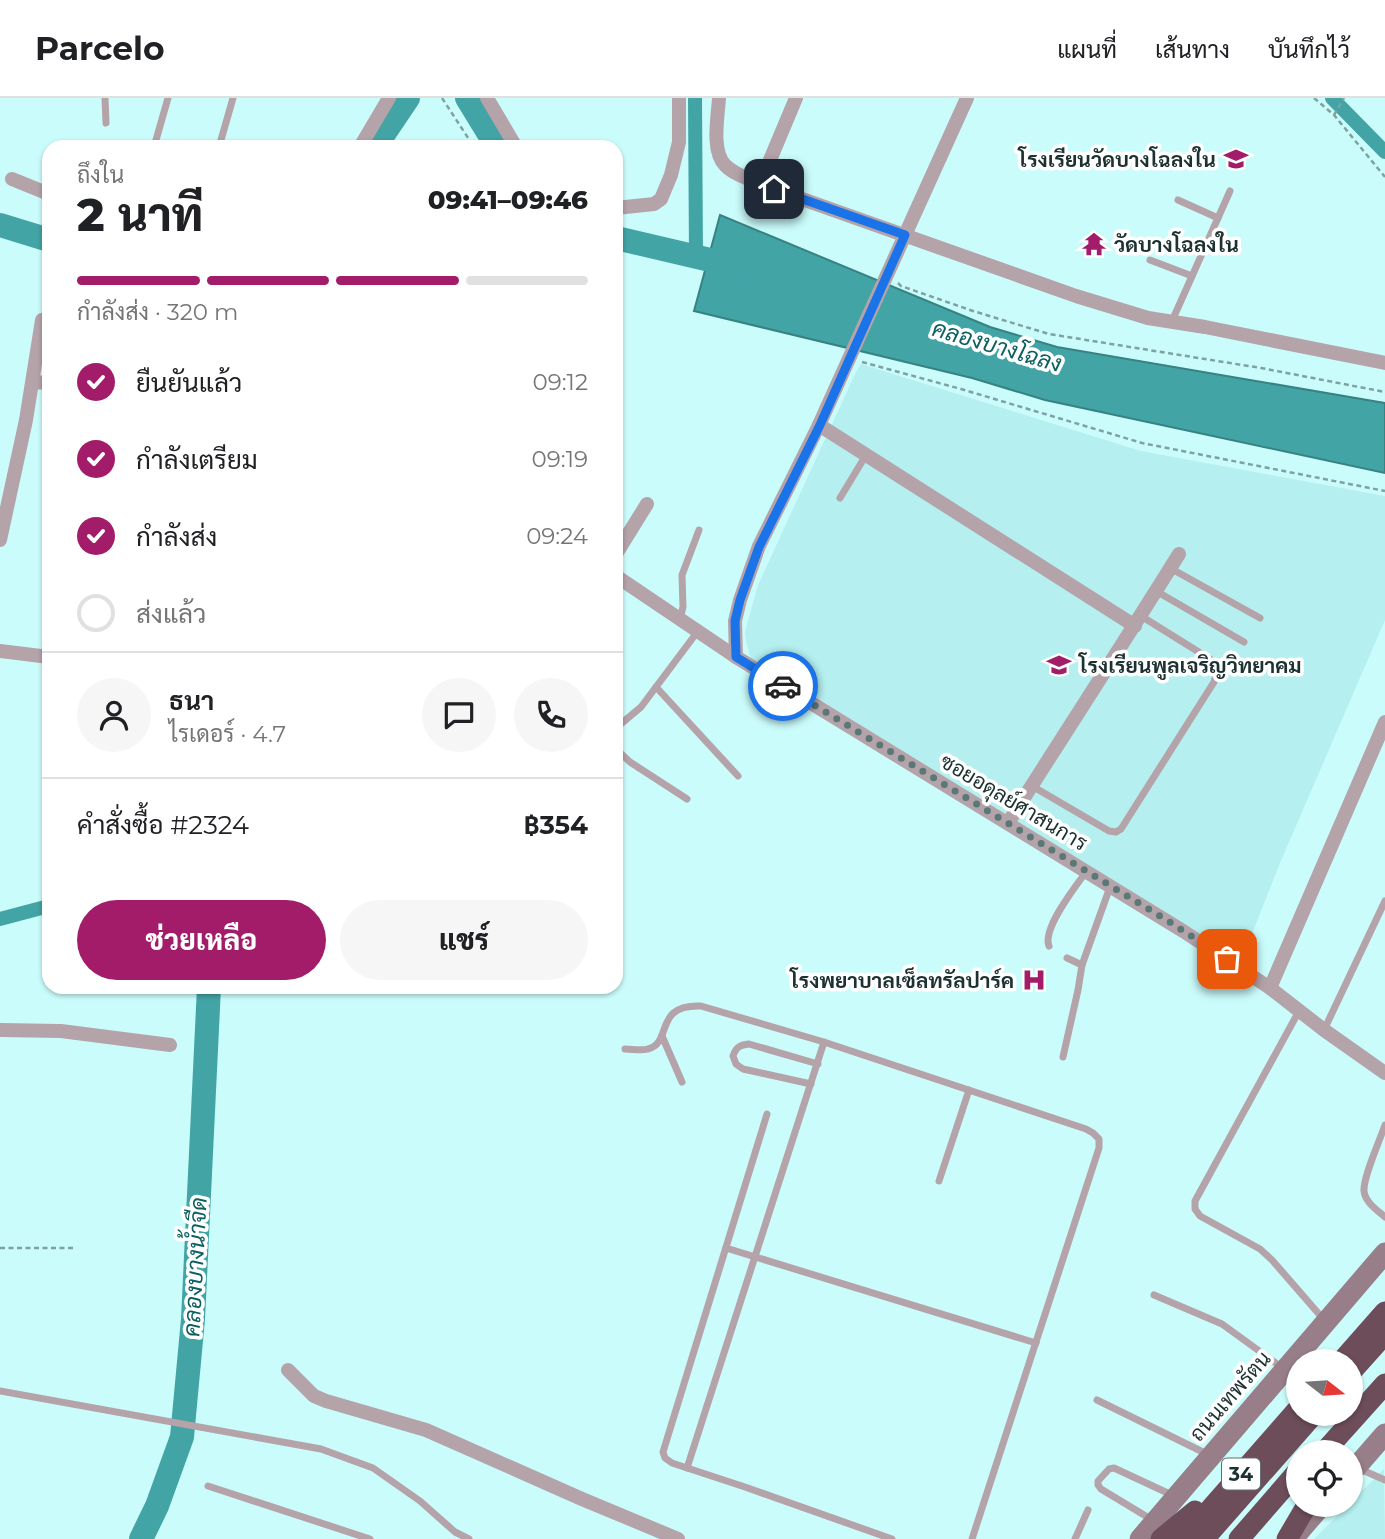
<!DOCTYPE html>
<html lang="th">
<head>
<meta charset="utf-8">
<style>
	:root { --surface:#fff; --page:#f6f6f6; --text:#202124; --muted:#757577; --line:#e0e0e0; --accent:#a21c69 }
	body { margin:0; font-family:Montserrat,Sarabun,sans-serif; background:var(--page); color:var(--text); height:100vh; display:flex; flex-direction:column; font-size:26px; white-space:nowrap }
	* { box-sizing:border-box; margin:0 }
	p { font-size:23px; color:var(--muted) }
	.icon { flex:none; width:38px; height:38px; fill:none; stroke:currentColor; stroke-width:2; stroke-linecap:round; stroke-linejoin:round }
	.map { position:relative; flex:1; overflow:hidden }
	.panel { position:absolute; left:42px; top:42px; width:581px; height:854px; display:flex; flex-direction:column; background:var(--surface); border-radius:21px; box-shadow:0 2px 5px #0004 }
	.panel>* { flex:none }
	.needle { width:46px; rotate:107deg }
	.controls { position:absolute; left:1286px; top:1251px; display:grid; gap:14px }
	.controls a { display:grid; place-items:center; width:77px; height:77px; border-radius:50%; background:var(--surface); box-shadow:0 2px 5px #0004; font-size:35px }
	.pin { position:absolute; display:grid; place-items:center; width:60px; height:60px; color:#fff; margin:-30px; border-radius:14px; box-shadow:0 4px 10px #0006 }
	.courier { position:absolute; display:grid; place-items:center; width:70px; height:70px; margin:-35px; border:5px solid #1a73e8; border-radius:50%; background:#fff; color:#222; box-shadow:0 2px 9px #0007 }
	.head em { font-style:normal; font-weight:800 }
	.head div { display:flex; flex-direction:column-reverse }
	.head { display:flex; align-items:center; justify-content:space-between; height:119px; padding:0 35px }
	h1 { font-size:46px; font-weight:800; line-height:52px }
	.bar { display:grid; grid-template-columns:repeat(4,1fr); gap:10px 7px; align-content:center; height:84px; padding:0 35px }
	.bar i { height:9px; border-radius:5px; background:var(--line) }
	.bar .active { background:var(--accent) }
	.bar p { grid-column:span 4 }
	.line { display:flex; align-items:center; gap:18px; padding:0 35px; border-top:2px solid var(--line) }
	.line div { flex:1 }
	.round { display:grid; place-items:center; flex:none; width:74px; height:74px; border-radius:37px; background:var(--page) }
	ol { padding:0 35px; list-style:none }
	li { display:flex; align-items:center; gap:21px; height:77px }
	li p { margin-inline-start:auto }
	li .icon { padding:7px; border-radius:50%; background:var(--accent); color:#fff; stroke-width:4 }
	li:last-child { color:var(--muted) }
	li i { width:38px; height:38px; border:4px solid var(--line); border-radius:50% }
	.primary-button { display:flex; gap:14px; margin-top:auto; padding:14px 35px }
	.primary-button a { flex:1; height:80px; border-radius:42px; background:var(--accent); color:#fff; font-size:28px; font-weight:800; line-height:80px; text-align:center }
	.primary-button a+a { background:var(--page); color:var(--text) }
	header { display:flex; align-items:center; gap:42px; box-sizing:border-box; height:98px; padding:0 35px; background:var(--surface); border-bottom:2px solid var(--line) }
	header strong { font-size:33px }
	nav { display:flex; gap:38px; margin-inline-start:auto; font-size:24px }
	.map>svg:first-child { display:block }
</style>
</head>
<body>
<header>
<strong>Parcelo</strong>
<nav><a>แผนที่</a><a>เส้นทาง</a><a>บันทึกไว้</a></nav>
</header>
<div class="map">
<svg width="1385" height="1441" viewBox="0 0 1385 1441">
	<rect width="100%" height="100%" fill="#cbfcfc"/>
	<g fill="#b5efef">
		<polygon points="861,266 1141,353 1385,398 1385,522 1280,765 1240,866 752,566 746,543 745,534 758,487 856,274"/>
		<polygon points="1384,1371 1385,1441 1314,1441 1348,1407 1351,1407 1351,1404"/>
	</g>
	<polygon fill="#42a4a5" stroke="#378282" stroke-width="2" points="720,117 990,229 1057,249 1385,305 1385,375 1045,302 972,280 694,213"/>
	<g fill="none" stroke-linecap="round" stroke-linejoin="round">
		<g stroke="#42a4a5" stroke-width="14">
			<polyline points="695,0 696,158"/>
			<polyline points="1332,0 1385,54"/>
			<polyline points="0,821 49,808"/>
		</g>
		<g stroke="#42a4a5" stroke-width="24">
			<polyline points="467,0 497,49"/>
			<polyline points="375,49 408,0"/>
			<polyline points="0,127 49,142"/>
			<polyline points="616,140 740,169"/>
			<polyline points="141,1441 157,1408 182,1339 193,1221 209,889"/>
		</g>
		<g stroke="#7ea2a2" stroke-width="2.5" stroke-dasharray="5 3.5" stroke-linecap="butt">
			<polyline points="442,0 474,49"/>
			<polyline points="1314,0 1334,17 1385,79"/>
			<polyline points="1334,17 1344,0"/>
			<polyline points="898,185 901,188 973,213 1049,236 1261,270 1385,294"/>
			<polyline points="862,264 961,291 1142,345 1385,393"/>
			<polyline points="0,1150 76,1150"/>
		</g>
		<g stroke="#b5a3aa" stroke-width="7">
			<polyline points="105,0 106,25"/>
			<polyline points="154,49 168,0"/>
			<polyline points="219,49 233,0"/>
			<polyline points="1178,102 1218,120"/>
			<polyline points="1150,162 1192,178"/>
			<polyline points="1172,223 1230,93"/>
			<polyline points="616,237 619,260 616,276"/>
			<polyline points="840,400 866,357"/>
			<polyline points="1170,470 1260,520"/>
			<polyline points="1156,493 1244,544"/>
			<polyline points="680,521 683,509 682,477 699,432"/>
			<polyline points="656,589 738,678"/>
			<polyline points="616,630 641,609 698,533"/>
			<polyline points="616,651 630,664 687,701"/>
			<path d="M1032,688l77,45 7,1 5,-3 93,-147c3,-11 4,-14 -4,-23l-69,-43"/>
			<path d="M1049,848c-7,-17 26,-59 37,-74"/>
			<polyline points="1067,860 1082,867"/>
			<polyline points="1299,913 1195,1103 1195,1111 1200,1118 1260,1151 1272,1162 1325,1223"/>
			<polyline points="1324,932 1385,803"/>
			<polyline points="662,938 682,984"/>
			<path d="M625,951c7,0 16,2 23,0 25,-6 5,-45 53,-43l123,36 262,87 7,4 6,6v9l-127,391"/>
			<polyline points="1063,959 1078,892 1082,867 1110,789"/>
			<path d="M811,986l-68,-15 -7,-5 -3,-8c3,-9 7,-11 16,-12l69,20"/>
			<polyline points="767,1016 663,1354 665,1360 672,1365 745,1389 892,1441"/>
			<path d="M1385,1027c-5,15 -22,52 -21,66 1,11 13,19 21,26"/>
			<polyline points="939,1083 969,992"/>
			<polyline points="726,1150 1036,1245"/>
			<polyline points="1154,1197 1222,1226 1284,1271"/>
			<polyline points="0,1293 321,1351 373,1370 420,1403 455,1434 469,1441"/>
			<polyline points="1097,1302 1209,1357"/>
			<polyline points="687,1370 824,944"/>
			<polyline points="1360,1371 1385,1382"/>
			<polyline points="208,1388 370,1441"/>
			<polyline points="1154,1423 1101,1391 1098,1387 1098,1383 1109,1371 1114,1370 1172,1397"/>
			<polyline points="1075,1441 1088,1412"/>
		</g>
		<g stroke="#b5a3aa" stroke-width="14">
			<polyline points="487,0 516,49"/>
			<path d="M719,0c-1,18 -8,53 6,67 8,9 24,14 35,19l316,112 72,22 57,9 180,36"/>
			<polyline points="360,49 389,0"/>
			<polyline points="12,81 49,96"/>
			<polyline points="760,86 796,0"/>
			<polyline points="616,110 654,106 661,101 671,77 679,44 679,0"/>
			<polyline points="33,284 49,285"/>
			<polyline points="819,327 1135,528"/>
			<polyline points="0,442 26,322 42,222"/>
			<polyline points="616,456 647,406"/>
			<polyline points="616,478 736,559 1183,833 1270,890 1324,932 1385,975"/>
			<polyline points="0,553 49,559"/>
			<polyline points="736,559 735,523 740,502 759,448 819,327 967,0"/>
			<path d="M1008,725c57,-90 115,-179 171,-269"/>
			<polyline points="1270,890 1385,624"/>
			<polyline points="0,932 61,933 170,947"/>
			<polyline points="288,1272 314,1298 326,1303 426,1332 582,1401 678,1441"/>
		</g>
		<g stroke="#977e88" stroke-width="21">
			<polyline points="1351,1375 1385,1336"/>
			<polyline points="1296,1437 1322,1407"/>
			<polyline points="1140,1441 1385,1155"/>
		</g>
		<g stroke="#6e4d5b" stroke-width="21">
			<polyline points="1341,1264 1385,1214"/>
			<polyline points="1351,1274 1385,1236"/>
			<polyline points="1324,1354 1385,1286"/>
			<polyline points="1161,1441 1195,1413"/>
			<polyline points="1184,1441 1298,1311"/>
			<polyline points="1204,1441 1314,1316"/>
			<polyline points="1239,1441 1298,1373"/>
			<polyline points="1287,1441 1307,1407"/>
		</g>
	</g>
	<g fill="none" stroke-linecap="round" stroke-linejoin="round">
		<polyline stroke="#5a7878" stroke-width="7" stroke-dasharray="0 12.6" points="783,588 1165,821 1227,861"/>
		<polyline stroke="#1a73e8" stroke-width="9" points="774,91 905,137 820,327 759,449 740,502 735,523 736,559 783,588"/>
	</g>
	<defs>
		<g id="school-bare" transform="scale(1.89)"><path d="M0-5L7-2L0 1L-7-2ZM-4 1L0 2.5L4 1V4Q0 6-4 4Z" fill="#a21c69" stroke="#fff" stroke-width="2.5" paint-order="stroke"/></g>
		<g id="temple-bare" transform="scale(1.89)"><path d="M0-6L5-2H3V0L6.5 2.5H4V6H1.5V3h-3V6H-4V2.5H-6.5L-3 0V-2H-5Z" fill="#a21c69" stroke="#fff" stroke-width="2.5" paint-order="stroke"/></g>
		<g id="hospital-bare" transform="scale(1.89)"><path d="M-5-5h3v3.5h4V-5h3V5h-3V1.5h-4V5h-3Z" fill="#a21c69" stroke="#fff" stroke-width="2.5" paint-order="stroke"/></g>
	</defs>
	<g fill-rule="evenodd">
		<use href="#school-bare" x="1236" y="61"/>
		<use href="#temple-bare" x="1094" y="146"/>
		<use href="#school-bare" x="1059" y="567"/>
		<use href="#hospital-bare" x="1034" y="882"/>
	</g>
	<g text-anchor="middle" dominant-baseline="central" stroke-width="7" stroke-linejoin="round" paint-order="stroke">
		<rect fill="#fff" stroke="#616f6f" stroke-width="2" x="1222" y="1360.5" width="38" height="31" rx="5"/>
		<g font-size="19" font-weight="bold" fill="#1d3131">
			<text x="1241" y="1376">34</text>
		</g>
		<g font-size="21" font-weight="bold" fill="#1d3131" stroke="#fff" text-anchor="end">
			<text x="1216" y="61">โรงเรียนวัดบางโฉลงใน</text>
			<text x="1114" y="146" text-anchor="start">วัดบางโฉลงใน</text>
			<text x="1079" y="567" text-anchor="start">โรงเรียนพูลเจริญวิทยาคม</text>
			<text x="1014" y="882">โรงพยาบาลเซ็ลทรัลปาร์ค</text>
		</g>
		<g font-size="21" fill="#1d3131" stroke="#fff">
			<text transform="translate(1014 704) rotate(31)">ซอยอดุลย์ศาสนการ</text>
			<text transform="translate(1230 1298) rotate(-49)">ถนนเทพรัตน</text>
		</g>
		<g font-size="23" font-style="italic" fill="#0c6061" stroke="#fff">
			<text transform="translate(997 248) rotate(16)">คลองบางโฉลง</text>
			<text transform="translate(195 1169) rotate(-87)">คลองบางน้ำจืด</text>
		</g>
	</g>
</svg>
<div class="controls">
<a><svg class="needle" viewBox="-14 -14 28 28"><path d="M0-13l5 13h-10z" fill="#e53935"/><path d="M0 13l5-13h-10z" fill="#757577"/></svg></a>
<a><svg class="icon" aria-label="locate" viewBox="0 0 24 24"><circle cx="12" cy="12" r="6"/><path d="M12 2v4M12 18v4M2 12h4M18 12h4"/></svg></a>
</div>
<div class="pin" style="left:1227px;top:861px;background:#ea580c"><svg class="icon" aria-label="bag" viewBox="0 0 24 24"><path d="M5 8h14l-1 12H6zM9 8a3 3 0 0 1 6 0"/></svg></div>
<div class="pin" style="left:774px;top:91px;background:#1f2937"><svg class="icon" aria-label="home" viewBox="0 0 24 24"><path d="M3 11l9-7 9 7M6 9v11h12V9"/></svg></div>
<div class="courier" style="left:783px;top:588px"><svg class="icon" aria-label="car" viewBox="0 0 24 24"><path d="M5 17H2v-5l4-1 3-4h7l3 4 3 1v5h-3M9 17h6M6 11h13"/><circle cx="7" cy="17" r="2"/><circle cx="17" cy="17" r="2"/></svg></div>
<section class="panel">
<div class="head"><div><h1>2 นาที</h1><p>ถึงใน</p></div><em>09:41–09:46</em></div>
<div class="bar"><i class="active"></i><i class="active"></i><i class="active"></i><i></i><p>กำลังส่ง · 320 m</p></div>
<ol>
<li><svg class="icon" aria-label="check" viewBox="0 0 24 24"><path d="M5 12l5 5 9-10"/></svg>ยืนยันแล้ว<p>09:12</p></li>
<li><svg class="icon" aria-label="check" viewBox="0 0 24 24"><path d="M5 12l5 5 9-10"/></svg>กำลังเตรียม<p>09:19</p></li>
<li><svg class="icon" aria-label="check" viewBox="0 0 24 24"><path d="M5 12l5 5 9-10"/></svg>กำลังส่ง<p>09:24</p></li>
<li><i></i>ส่งแล้ว</li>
</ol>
<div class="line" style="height:126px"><a class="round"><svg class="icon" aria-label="person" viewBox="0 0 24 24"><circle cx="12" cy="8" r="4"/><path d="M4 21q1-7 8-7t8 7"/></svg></a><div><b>ธนา</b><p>ไรเดอร์ · 4.7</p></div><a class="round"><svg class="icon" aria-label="chat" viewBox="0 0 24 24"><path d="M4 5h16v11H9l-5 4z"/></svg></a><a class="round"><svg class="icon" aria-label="phone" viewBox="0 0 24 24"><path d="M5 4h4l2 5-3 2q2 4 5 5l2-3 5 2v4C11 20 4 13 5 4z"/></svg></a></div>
<div class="line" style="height:91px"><div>คำสั่งซื้อ #2324</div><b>฿354</b></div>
<div class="primary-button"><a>ช่วยเหลือ</a><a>แชร์</a></div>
</section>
</div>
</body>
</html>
